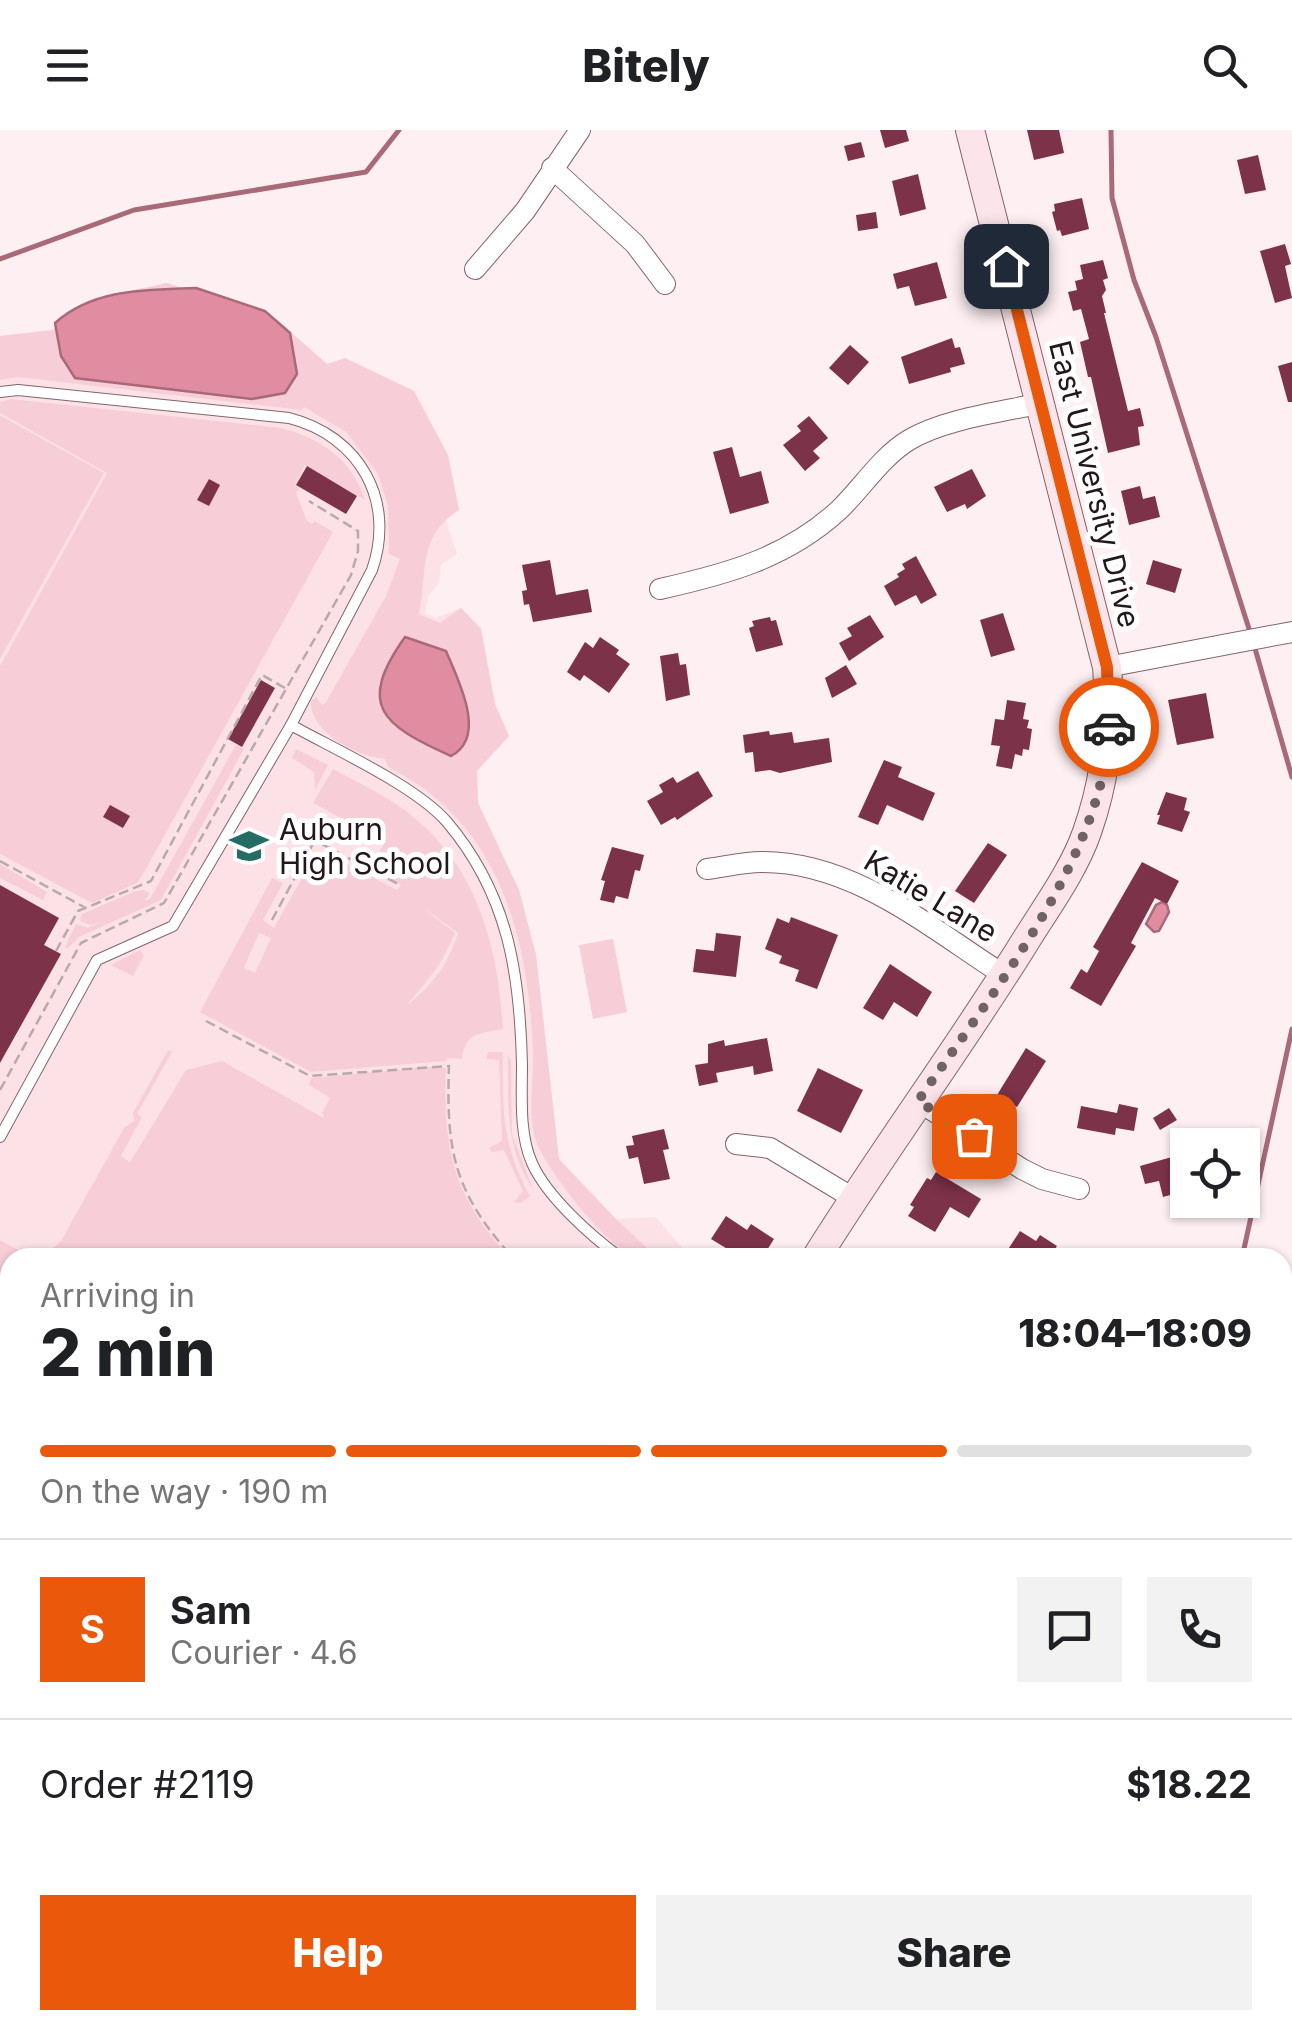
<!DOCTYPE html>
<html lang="en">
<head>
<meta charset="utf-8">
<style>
	:root { --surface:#fff; --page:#f2f2f2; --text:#202124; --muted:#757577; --line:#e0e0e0; --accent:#ea580c }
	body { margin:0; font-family:Inter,sans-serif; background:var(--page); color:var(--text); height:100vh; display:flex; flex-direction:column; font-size:38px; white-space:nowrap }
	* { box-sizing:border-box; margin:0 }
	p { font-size:32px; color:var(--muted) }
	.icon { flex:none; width:55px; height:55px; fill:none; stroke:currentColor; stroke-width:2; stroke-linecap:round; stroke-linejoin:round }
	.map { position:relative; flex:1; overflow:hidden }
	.drawer { position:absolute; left:0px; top:1118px; width:1292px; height:782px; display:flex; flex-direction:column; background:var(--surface); border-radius:30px 30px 0 0; box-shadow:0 2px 8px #0004 }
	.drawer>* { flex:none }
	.tools { position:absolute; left:1170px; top:998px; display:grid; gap:20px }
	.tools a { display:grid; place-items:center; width:90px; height:90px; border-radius:0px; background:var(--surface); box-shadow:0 2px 8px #0004; font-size:50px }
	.pin { position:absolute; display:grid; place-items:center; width:85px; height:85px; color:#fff; margin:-42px; border-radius:20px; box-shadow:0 5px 15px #0006 }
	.courier { position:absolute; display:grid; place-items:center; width:100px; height:100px; margin:-50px; border:8px solid #ea580c; border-radius:50%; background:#fff; color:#222; box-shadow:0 2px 12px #0007 }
	.overview em { font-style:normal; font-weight:800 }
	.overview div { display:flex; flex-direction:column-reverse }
	.overview { display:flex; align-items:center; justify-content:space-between; height:170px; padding:0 40px }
	h1 { font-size:65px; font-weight:800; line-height:75px }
	.bar { display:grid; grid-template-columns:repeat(4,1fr); gap:15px 10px; align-content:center; height:120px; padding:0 40px }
	.bar i { height:12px; border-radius:8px; background:var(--line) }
	.bar .active { background:var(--accent) }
	.bar p { grid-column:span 4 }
	.line { display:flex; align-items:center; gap:25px; padding:0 40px; border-top:2px solid var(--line) }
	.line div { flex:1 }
	.round { display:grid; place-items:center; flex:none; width:105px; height:105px; border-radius:0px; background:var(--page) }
	.action { display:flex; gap:20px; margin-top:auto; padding:20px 40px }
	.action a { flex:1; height:115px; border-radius:0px; background:var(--accent); color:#fff; font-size:40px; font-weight:800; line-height:115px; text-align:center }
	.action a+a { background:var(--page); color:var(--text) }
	header { display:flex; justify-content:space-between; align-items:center; height:130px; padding:0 40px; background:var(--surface); font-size:45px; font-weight:800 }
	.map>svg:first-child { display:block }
</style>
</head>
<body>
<header><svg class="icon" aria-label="menu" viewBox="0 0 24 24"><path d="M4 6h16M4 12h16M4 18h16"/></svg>Bitely<svg class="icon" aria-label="search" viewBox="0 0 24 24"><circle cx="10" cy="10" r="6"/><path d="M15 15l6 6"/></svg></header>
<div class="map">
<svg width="1292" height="1899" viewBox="0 0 1292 1899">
	<rect width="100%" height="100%" fill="#feeff2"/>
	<polygon fill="#fce2e7" points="167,153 277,190 327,234 345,228 414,261 448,325 459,380 445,389 457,424 441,435 439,453 428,466 425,484 436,488 461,478 481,498 495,574 509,606 477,641 478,673 519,760 536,825 559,1029 615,1089 656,1087 690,1127 10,1128 10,1303 0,1304 0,206 50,201 103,167"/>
	<g fill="#f7ced7" fill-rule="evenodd">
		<path d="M167,153l110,37 50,44 18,-6 69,33 34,64 11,55c-42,27 -31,61 -40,104l21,9 21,-15 20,21 14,75 14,32 -32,35 1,32 41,87 17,65 23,204 57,60 41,38c-7,0 -16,2 -23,0 -26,-8 -94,-94 -100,-122 -6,-27 0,-57 -1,-84 -5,-114 -33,-229 -145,-284l-3,-8c-27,-2 -76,-27 -74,-58l5,-4 6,8 4,-3 60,-106 14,-37 -11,-5 -1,-48 -10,-32 -32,-42 -42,-25 -2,3 -284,-33 -18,3v-44l52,-6 51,-33z"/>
		<path d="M11,269l271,29c39,11 70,31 83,72l-60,-35 -10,20 4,3 -3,5 11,28 5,3 3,-3 18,11 -191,344 -5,7 -45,20 -92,-49v-188l107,-193 -107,-60v-11z"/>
		<polygon points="1,286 104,343 0,529 0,287"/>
		<polygon points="236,615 244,619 161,770 79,807 68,818 65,817 76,794 88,798 101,792 91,795 80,791 82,784 133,762 143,760 150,763 145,770 150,769"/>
		<polygon points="296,619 328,635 315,660 314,642 292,628"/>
		<path d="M333,639c22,12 46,23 67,38 75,52 98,135 103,222 -22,5 -38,2 -41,30l-15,-1 -1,3 -135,11 -111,-60 72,-134 11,5 -20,37 11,8 38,-68 18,-5 67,35 4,-5 -30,-18 14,-25 -72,-39zM421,776l37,27c-10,31 -25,52 -51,72 21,-26 34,-38 48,-72zM259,803l12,5 -16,35 -11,-5z"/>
		<polygon points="0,734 47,762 43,770 0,748"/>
		<polygon points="613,809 627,882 593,889 579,815"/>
		<polygon points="140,820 144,826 133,846 111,835"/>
		<path d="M168,920l4,2 -35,62 5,3 -21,39 9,6 56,-92 36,-9 102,57 -2,-5 8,-15 -21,-13 2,-7 116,-11 19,1c-3,81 7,128 63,189l-499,1v176l-10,-6v-188l24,13 19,4 18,-16 63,-113 10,-7 -1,-8z"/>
		<path d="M488,922h15c-1,57 -1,93 27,144l-9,7 -7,-1 9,-11 -19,-41 -12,2 -3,-4 13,-7 -3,-81 -13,-1z"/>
		<path d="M508,925l3,6 1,73 21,55c-28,-41 -25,-86 -25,-134z"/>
		<polygon points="10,1839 10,1890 64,1892 52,1898 36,1893 0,1899 0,1841"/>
	</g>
	<g fill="#e18da1" stroke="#a86a78" stroke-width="2.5">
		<path d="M196,158l69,23 25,22 7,41 -12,19 -33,6 -177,-21 -14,-22 -6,-33c39,-35 92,-33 141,-35z"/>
		<path d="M405,507l41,14c12,29 42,86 5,105 -69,-31 -95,-50 -46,-119z"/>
		<polygon points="1162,772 1167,775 1169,782 1159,801 1154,802 1146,794 1156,775"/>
	</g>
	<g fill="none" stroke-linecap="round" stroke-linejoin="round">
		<g stroke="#a86a78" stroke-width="5">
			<polyline points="1111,0 1112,68 1134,150 1156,207 1251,505"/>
			<polyline points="0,129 134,80 366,42 399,0"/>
			<polyline points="1254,515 1292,647"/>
			<polyline points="1242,1128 1292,899"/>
		</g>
	</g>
	<g fill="#7c3248">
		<polygon points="880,0 906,0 909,11 885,18"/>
		<polygon points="1027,0 1059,0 1064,23 1034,30"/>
		<polygon points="861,12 865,27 848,31 844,16"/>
		<polygon points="1258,25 1266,60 1245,64 1237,30"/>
		<polygon points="918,44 926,79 900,86 892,51"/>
		<polygon points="1082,68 1089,99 1062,106 1060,100 1057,101 1052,82 1055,81 1054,74"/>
		<polygon points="876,82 878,98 858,101 856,85"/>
		<polygon points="1285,114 1291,134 1285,136 1292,168 1275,173 1260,121"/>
		<polygon points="1103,130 1108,148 1103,150 1106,160 1102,166 1106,183 1104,183 1128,281 1140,278 1144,296 1138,297 1140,315 1108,323 1091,247 1088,247 1080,212 1089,209 1081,179 1073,181 1068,162 1077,160 1075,151 1083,149 1080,135"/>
		<polygon points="937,132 947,168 915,176 909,156 897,159 893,144"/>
		<polygon points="952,208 955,218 960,217 965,234 950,238 951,242 909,254 901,227"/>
		<polygon points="850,215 869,232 848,255 829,238"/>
		<polygon points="1292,232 1292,272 1288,272 1278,236"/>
		<polygon points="809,286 828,308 813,321 820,328 805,341 783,315 801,301 797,296"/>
		<polygon points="732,317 740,347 761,341 769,373 730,384 713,322"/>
		<polygon points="307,336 357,366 346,384 296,355"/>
		<polygon points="972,339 986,366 967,379 965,374 947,382 934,357"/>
		<polygon points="209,349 220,355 209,376 197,370"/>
		<polygon points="1140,356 1143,369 1155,366 1160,387 1129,395 1121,361"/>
		<polygon points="916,426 937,465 921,474 916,465 895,476 884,456 899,447 897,444 905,439 902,434"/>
		<polygon points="550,430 556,465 588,459 592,482 533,492 529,474 524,475 522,461 527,460 522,435"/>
		<polygon points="1153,430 1182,439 1175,463 1146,454"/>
		<polygon points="1003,483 1015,520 991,527 980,490"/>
		<polygon points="870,485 884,507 849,531 839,513 852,506 847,498"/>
		<polygon points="770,487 771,491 776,490 783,515 756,522 749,498 754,496 752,491"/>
		<polygon points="600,507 619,520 616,524 630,534 609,563 584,545 580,551 567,542 585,512 593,518"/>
		<polygon points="678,523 680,535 686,534 690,565 666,571 660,526"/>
		<polygon points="846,535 857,554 832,568 825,548"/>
		<polygon points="261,550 275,558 242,617 228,609"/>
		<polygon points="1206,563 1214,608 1177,615 1168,570"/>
		<polygon points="1007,570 1026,573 1023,589 1029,590 1027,598 1032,599 1029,620 1023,619 1022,626 1015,624 1012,639 996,636 1000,616 991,615 995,589 1004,590"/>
		<polygon points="769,601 770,605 792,602 794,613 829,608 832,632 780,643 770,640 755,642 753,622 745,623 743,605"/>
		<polygon points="884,630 902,637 898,647 935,663 923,691 887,675 878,695 858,687"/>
		<polygon points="698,641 713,666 677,690 675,687 661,695 647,671 663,662 659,655 673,647 677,653"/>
		<polygon points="1166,662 1187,668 1184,680 1190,682 1182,702 1157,694 1160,685 1157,685"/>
		<polygon points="110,675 130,686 123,698 103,687"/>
		<polygon points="988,713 1007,725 974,773 955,761"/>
		<polygon points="612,717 644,725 640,741 635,740 628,769 616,766 614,773 600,770 605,751 601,750"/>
		<polygon points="1142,732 1179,751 1167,774 1155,768 1131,813 1136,816 1101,876 1070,858 1081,839 1087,843 1099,821 1093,817"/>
		<polygon points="0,755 59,788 44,815 61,824 0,933"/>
		<polygon points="791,787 838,805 817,859 795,851 799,840 779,833 782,826 765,819 777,788 789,793"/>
		<polygon points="716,803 741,806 736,847 693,842 696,819 714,821"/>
		<polygon points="890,834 932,862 917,887 894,872 883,890 863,878"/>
		<polygon points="767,908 773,941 754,945 753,936 716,943 718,952 699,956 695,935 708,933 708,914 724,910 725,916"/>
		<polygon points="1026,918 1046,931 1017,977 997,965"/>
		<polygon points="818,938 863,960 841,1003 797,981"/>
		<polygon points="1119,974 1138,978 1134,1001 1116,998 1115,1005 1077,998 1081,976 1117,983"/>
		<polygon points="1169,978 1177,990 1160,1000 1153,988"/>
		<polygon points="664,999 669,1019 663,1020 670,1049 644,1054 638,1027 629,1029 626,1016 634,1015 632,1006"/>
		<polygon points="1179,1025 1188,1060 1163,1067 1159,1051 1145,1054 1140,1036"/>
		<polygon points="936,1042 981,1069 969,1088 950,1077 935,1102 908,1086 914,1077 910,1075 927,1048 931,1050"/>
		<polygon points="726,1086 747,1100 751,1094 774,1109 762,1128 744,1118 739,1126 711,1109"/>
		<polygon points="1020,1101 1036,1111 1040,1105 1057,1116 1049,1128 1017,1128 1007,1121"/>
	</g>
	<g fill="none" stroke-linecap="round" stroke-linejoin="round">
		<g stroke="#83646b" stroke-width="12">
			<g id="service">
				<path d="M0,262l18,-2 271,28c71,18 107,83 83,152l-81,155c43,24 125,61 156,97 61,72 73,151 75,243 0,31 -3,69 10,98 15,34 59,73 89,95"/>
				<polyline points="0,1007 97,830 173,796 291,595"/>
				<polyline points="0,1822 10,1821"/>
				<polyline points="93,1890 95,1899"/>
				<polyline points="650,1890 664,1892 663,1899"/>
				<polyline points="281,1899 283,1890"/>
			</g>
		</g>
		<g stroke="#83646b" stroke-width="22">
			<g id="minor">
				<polyline points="552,38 635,114 665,154"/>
				<polyline points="475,139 525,81 580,0"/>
				<path d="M660,459c67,-15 127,-31 179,-79 23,-22 42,-53 70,-70 35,-21 92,-28 133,-37"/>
				<polyline points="1107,537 1292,502"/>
				<path d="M707,739c18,-2 36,-7 54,-7 92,-1 169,66 243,113"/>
				<polyline points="918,971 1022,1039 1042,1049 1079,1059"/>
				<polyline points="736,1014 770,1018 853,1068"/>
				<polyline points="1282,1850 1292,1851"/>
				<polyline points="991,1890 992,1899"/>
			</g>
		</g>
		<g stroke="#83646b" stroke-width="30">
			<g id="secondary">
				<path d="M816,1128c66,-106 141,-207 207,-313 22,-36 50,-73 64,-113 19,-54 25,-108 20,-165l-137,-537"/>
				<polyline points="213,1890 214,1899"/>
			</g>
		</g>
		<g stroke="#b8a9ac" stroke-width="2.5" stroke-dasharray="10 5" stroke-linecap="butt">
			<polyline points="295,700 400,755"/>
			<polyline points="0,731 84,777"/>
			<polyline points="272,790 314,712"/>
			<polyline points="56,821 78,781 151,751 262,545 285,558"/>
			<path d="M206,891l104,55 139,-10c-3,86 5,126 64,192"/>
			<polyline points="0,960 81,813 164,773 351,445 358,421 358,401 309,371"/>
			<polyline points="582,1128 585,1125"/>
		</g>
		<use href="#service" stroke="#fff" stroke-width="10"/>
		<use href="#minor" stroke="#fff" stroke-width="20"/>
		<use href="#secondary" stroke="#fce5ea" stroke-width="28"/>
	</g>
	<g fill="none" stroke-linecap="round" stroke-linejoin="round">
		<path stroke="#706366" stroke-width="10" stroke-dasharray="0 18" d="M974,1006l-56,-35c71,-104 187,-246 191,-374"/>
		<polyline stroke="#ea580c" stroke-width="12" points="1006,136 1107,537 1109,597"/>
	</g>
	<defs>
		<g id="school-bare" transform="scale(3)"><path d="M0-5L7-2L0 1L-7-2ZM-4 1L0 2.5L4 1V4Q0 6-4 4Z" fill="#256d64" stroke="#fff" stroke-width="2.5" paint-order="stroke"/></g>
	</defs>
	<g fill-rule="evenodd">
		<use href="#school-bare" x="249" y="716"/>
	</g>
	<g text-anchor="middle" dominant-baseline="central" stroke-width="10" stroke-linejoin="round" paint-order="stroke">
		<g font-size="30" fill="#24171a" stroke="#fff">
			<text transform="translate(1095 354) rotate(76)">East University Drive</text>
			<text transform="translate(931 766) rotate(31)">Katie Lane</text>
		</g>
		<g font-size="30" fill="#24171a" stroke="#fff" text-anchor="start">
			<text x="279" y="699">Auburn<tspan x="279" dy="34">High School</tspan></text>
		</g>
	</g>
</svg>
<div class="tools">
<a><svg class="icon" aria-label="locate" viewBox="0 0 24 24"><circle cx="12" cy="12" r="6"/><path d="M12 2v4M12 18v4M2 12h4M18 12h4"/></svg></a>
</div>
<div class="pin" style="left:974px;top:1006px;background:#ea580c"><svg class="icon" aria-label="bag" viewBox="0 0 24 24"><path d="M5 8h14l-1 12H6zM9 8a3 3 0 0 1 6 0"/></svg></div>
<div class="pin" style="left:1006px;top:136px;background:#1f2937"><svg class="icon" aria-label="home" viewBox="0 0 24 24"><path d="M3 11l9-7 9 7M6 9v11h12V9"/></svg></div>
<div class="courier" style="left:1109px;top:597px"><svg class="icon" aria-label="car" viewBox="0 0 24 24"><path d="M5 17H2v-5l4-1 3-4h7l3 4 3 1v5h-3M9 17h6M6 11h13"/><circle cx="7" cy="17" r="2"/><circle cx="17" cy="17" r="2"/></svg></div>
<section class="drawer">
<div class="overview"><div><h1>2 min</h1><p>Arriving in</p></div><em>18:04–18:09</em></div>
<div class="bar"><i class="active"></i><i class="active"></i><i class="active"></i><i></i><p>On the way · 190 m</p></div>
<div class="line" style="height:180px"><b class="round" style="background:var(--accent);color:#fff">S</b><div><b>Sam</b><p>Courier · 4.6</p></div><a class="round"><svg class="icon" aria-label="chat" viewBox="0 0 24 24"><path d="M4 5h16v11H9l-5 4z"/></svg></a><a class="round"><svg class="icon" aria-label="phone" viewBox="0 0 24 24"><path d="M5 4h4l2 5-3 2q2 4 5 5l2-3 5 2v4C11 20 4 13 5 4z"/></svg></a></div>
<div class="line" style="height:130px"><div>Order #2119</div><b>$18.22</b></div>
<div class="action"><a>Help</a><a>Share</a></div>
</section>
</div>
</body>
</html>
